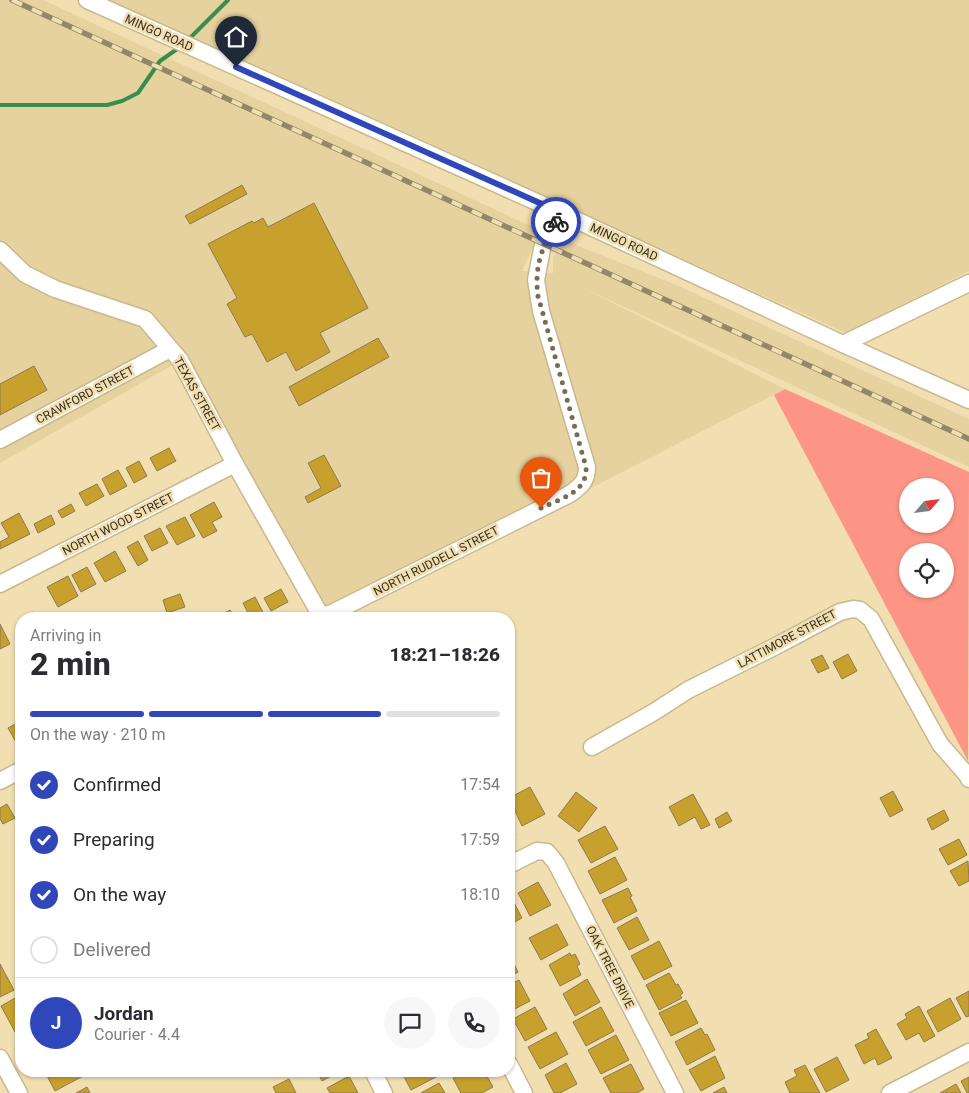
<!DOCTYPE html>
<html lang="en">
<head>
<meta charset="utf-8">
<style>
	:root { --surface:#fff; --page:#f7f7f7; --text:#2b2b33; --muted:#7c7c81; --line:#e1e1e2; --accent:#2f47b8 }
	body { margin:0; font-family:Roboto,sans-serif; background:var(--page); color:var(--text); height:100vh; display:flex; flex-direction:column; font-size:19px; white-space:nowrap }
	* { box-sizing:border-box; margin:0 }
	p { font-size:16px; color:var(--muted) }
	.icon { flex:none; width:28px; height:28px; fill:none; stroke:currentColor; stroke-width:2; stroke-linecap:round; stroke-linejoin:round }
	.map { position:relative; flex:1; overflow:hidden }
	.details { position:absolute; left:15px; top:612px; width:500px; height:465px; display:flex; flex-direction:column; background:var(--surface); border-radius:20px; box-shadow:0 1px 4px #0004 }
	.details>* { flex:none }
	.needle { width:32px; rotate:62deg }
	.tools { position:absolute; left:899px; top:478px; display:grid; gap:10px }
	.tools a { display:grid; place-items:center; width:55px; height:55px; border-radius:50%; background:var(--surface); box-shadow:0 1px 4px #0004; font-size:25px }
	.pin { position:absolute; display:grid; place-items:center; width:42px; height:42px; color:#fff; margin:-51px -21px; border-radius:50% 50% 50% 0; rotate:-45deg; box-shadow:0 0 5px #0007 }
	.pin .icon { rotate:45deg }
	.courier { position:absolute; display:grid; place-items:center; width:50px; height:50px; margin:-25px; border:4px solid #2f47b8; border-radius:50%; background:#fff; color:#222; box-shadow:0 1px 6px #0007 }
	.headline em { font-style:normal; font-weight:800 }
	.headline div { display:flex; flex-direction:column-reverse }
	.headline { display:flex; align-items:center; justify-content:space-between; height:85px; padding:0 15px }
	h1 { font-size:32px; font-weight:800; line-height:38px }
	.bar { display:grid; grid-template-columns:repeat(4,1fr); gap:8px 5px; align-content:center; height:60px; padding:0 15px }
	.bar i { height:6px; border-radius:4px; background:var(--line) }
	.bar .active { background:var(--accent) }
	.bar p { grid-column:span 4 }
	.line { display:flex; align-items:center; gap:12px; padding:0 15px; border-top:1px solid var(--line) }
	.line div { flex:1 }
	.round { display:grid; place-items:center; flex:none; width:52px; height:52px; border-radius:26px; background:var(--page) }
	ol { padding:0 15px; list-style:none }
	li { display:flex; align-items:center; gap:15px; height:55px }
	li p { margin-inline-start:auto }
	li .icon { padding:5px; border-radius:50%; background:var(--accent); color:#fff; stroke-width:4 }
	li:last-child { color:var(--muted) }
	li i { width:28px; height:28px; border:2px solid var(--line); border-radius:50% }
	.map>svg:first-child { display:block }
</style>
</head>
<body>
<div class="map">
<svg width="969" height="1093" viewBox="0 0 969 1093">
	<rect width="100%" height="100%" fill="#f1dfb2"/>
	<g fill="#e6d29e">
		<polygon points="0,0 43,0 541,231 522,271 553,273 553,257 566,241 674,284 969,419 969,467 579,286 785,389 334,619 321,619 180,361 0,463"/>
		<polygon points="105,0 969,0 969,271 846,333 292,82"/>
	</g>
	<path fill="#fd9586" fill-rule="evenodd" d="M785,389l184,83 -1,289 -194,-366zM908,486h37v38h-37zM908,551h37v38h-37z"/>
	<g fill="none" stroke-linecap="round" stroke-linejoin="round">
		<g stroke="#398e4a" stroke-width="4">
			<polyline points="187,41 228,0"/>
			<polyline points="0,105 107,105 122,101 138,93 160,61 180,47"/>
		</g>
	</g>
	<g fill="#c7a02d" stroke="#8c7b52">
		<polygon points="242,185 247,194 190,224 185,216"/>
		<polygon points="314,203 368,308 320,333 330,352 296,371 286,352 267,362 252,334 245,337 227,304 237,298 208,244 252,221 254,223 263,218 268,227"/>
		<polygon points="378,338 389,357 299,406 289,387"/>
		<polygon points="34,366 47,390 0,415 0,384"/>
		<polygon points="169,448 176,461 157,471 150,458"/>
		<polygon points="324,455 341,486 308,503 305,497 321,488 308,463"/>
		<polygon points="139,461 147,476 134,483 126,468"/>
		<polygon points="118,470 127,486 110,495 102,479"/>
		<polygon points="97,484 104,496 86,506 79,493"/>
		<polygon points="214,502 222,517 212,522 217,531 203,538 190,515"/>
		<polygon points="71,504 75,511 62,518 58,511"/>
		<polygon points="19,513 30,534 0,549 0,542 9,537 1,523"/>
		<polygon points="51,515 55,524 38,533 34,524"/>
		<polygon points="185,517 195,536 177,545 166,526"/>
		<polygon points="160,528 168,543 152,551 144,536"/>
		<polygon points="138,541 148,560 138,566 127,547"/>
		<polygon points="115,551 126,571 105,582 94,563"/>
		<polygon points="87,567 96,584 81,592 72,575"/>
		<polygon points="68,576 78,596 58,607 47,587"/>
		<polygon points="281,589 288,602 271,611 264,598"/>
		<polygon points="180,594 185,607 167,613 163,600"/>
		<polygon points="255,597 265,616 260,619 251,619 243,603"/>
		<polygon points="230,610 235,619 215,619"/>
		<polygon points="0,624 10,644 0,649"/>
		<polygon points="848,654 857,671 842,679 833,662"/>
		<polygon points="822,655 829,668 818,673 811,660"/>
		<polygon points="21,721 21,739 16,742 8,728"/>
		<polygon points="530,787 545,814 522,826 509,798"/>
		<polygon points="893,791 903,810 890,817 880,798"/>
		<polygon points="576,792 597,808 579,832 558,816"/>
		<polygon points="693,794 710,825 701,829 695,817 679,826 669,807"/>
		<polygon points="7,804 15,818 3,824 0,819 0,808"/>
		<polygon points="944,810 949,820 932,830 927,819"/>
		<polygon points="727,812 732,821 719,828 715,819"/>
		<polygon points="509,822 515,835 509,839"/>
		<polygon points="605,826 618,849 591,863 578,840"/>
		<polygon points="959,839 967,855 948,865 939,849"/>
		<polygon points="615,857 627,880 600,894 588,871"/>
		<polygon points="968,861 969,881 959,886 950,871"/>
		<polygon points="538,882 551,905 530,916 518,893"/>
		<polygon points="628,888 632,896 630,897 637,911 614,923 602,900"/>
		<polygon points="511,897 522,918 509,925 509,898"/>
		<polygon points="637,917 649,940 629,950 617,928"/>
		<polygon points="557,924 568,945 541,960 529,938"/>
		<polygon points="659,941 672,966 644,980 631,956"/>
		<polygon points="570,953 571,956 575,954 580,964 577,966 581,975 560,986 549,965"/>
		<polygon points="509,954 518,972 509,977"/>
		<polygon points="0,964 14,990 0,997"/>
		<polygon points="669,973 676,985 678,984 683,993 680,995 682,998 659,1010 646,985"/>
		<polygon points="587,979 600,1002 575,1016 563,994"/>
		<polygon points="519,980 530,1001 509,1012 509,985"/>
		<polygon points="969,991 969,1016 966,1017 956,998"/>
		<polygon points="17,997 21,1005 21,1028 15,1032 1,1006"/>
		<polygon points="950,998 961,1019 938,1032 927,1011"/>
		<polygon points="686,1000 698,1023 671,1036 659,1013"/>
		<polygon points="919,1006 935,1036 924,1042 919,1033 906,1040 897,1024 907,1018 905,1014"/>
		<polygon points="535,1007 547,1029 525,1041 513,1019"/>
		<polygon points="601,1007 614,1031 586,1046 573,1022"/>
		<polygon points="701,1028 705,1035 707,1034 715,1050 687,1065 675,1042"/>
		<polygon points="876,1029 892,1058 878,1065 875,1058 864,1064 855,1045 869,1038 867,1034"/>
		<polygon points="556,1032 568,1054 540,1069 528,1047"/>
		<polygon points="616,1035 629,1060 601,1074 588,1050"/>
		<polygon points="715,1056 725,1078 701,1091 689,1070"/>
		<polygon points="837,1057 849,1080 826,1092 814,1069"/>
		<polygon points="566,1063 577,1084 560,1093 554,1093 545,1075"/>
		<polygon points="631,1064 644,1089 637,1093 611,1093 603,1078"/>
		<polygon points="805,1065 820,1093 790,1093 785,1082 797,1076 794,1070"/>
		<polygon points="46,1071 80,1071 83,1076 55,1091 45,1072"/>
		<polygon points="317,1071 340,1071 322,1081"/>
		<polygon points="405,1071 433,1071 436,1077 411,1090 402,1073"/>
		<polygon points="465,1071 484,1071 493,1087 482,1093 461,1093 453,1078"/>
		<polygon points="349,1076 358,1093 330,1093 327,1088"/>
		<polygon points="969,1077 969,1093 967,1093 961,1081"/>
		<polygon points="289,1079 296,1093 276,1093 273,1087"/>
		<polygon points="439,1083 445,1093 421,1093"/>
		<polygon points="956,1084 961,1093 940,1093"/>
		<polygon points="87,1087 90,1093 76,1093"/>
		<polygon points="724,1087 727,1093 713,1093"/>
	</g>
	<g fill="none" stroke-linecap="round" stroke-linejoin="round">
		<g stroke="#c9b88c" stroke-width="19">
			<g id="minor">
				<polyline points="87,0 561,213 843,344 969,400"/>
				<polyline points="0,250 25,274 55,289 145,319 180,360 235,464 321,616"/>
				<polyline points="843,344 969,283"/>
				<polyline points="0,440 170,349"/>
				<polyline points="0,584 235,464"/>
				<path d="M316,619l18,-7 236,-118c11,-8 17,-13 17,-27l-46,-156 -5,-31 7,-36 18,-31"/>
				<polyline points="592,747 654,712 688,690 780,644 840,612 853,609 860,610 871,619 940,744 967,775 969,779"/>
				<polyline points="0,781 21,770"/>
				<polyline points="509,865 537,851 547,852 556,863 675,1093"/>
				<polyline points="0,1058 19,1093"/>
				<polyline points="509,1064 524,1093"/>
				<polyline points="373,1071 384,1093"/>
				<polyline points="890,1093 969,1052"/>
			</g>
		</g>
		<use href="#minor" stroke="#fff" stroke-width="16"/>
		<g stroke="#938768" stroke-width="5.5">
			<polyline id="rail" points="12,0 969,439"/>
		</g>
		<use href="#rail" stroke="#f1dfb2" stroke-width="4" stroke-dasharray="11" stroke-linecap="butt"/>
	</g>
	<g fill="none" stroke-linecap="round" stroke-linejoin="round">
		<path stroke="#776d51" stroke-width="5" stroke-dasharray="0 9" d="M541,508c19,-9 47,-16 45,-41l-48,-171c-4,-29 4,-49 18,-74"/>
		<polyline stroke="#2f47b8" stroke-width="6" points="236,67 562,213 556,222"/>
	</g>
	<g text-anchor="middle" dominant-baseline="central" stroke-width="5" stroke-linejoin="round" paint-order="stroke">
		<g font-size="12" fill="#352f1d" stroke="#f1dfb2">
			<text transform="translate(159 33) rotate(24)">MINGO ROAD</text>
			<text transform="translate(624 242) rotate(25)">MINGO ROAD</text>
			<text transform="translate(197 394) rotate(61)">TEXAS STREET</text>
			<text transform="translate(85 395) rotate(-28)">CRAWFORD STREET</text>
			<text transform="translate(118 524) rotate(-27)">NORTH WOOD STREET</text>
			<text transform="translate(436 561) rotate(-27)">NORTH RUDDELL STREET</text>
			<text transform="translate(787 639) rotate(-28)">LATTIMORE STREET</text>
			<text transform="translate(610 967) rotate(63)">OAK TREE DRIVE</text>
		</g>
	</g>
</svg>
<div class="tools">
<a><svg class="needle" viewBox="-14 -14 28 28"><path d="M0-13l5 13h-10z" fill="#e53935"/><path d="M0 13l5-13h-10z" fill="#7c7c81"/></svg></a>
<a><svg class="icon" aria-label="locate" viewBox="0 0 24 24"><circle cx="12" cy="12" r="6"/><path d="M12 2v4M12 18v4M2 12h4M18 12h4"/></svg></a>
</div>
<div class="pin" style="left:541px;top:508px;background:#ea580c"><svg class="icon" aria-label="bag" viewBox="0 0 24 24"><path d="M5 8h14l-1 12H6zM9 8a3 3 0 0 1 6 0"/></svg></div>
<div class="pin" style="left:236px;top:67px;background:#1f2937"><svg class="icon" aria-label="home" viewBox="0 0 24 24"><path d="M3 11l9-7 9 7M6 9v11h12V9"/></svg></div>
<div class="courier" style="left:556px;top:222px"><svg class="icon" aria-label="bike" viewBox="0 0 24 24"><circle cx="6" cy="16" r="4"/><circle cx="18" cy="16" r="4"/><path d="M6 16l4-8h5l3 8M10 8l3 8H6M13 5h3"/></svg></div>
<section class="details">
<div class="headline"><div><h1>2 min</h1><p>Arriving in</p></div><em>18:21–18:26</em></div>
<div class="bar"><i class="active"></i><i class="active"></i><i class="active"></i><i></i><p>On the way · 210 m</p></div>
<ol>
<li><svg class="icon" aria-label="check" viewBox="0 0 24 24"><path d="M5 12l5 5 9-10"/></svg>Confirmed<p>17:54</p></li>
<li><svg class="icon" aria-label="check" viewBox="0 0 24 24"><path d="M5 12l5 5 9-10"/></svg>Preparing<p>17:59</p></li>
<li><svg class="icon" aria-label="check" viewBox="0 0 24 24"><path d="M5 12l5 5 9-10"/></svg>On the way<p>18:10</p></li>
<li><i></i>Delivered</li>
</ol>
<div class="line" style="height:90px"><b class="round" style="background:var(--accent);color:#fff">J</b><div><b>Jordan</b><p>Courier · 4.4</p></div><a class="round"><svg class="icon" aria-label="chat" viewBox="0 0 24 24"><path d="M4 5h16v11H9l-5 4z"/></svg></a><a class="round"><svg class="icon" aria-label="phone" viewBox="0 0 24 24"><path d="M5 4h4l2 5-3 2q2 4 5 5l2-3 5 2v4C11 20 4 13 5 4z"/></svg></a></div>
</section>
</div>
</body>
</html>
